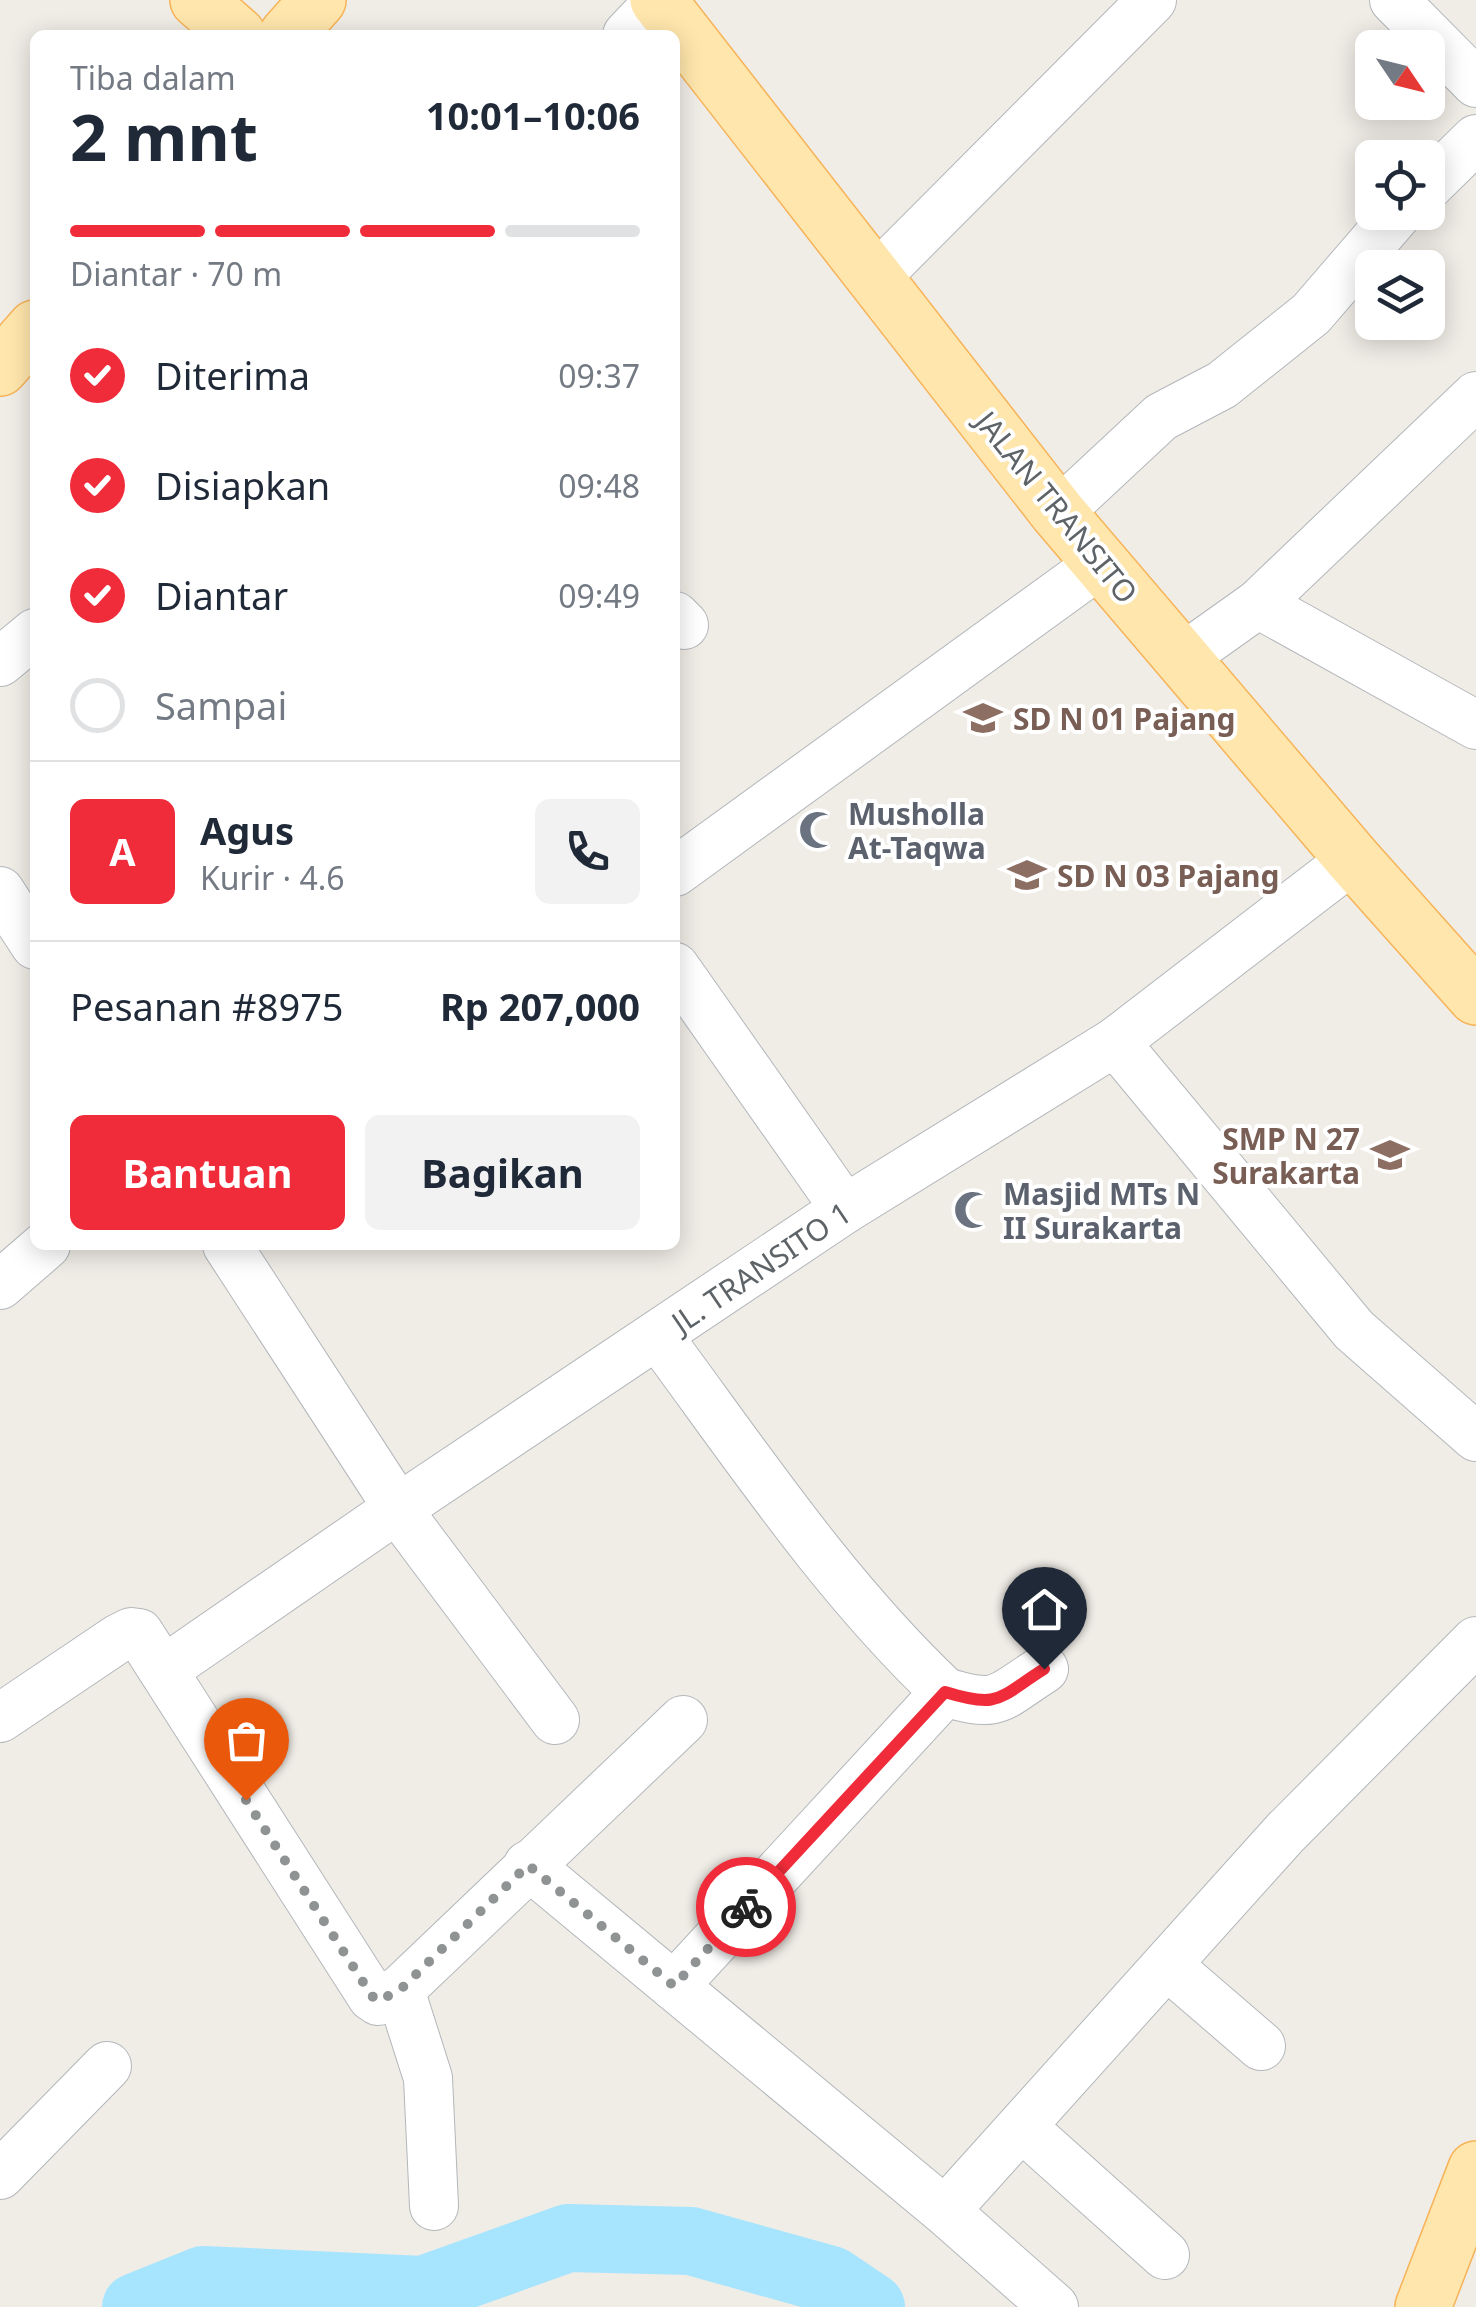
<!DOCTYPE html>
<html lang="id">
<head>
<meta charset="utf-8">
<style>
	:root { --surface:#fff; --page:#f2f2f3; --text:#1f2937; --muted:#747a83; --line:#e0e1e3; --accent:#f02c3a }
	body { margin:0; font-family:"Noto Sans",sans-serif; background:var(--page); color:var(--text); height:100vh; display:flex; flex-direction:column; font-size:38px; white-space:nowrap }
	* { box-sizing:border-box; margin:0 }
	p { font-size:32px; color:var(--muted) }
	.icon { flex:none; width:55px; height:55px; fill:none; stroke:currentColor; stroke-width:2; stroke-linecap:round; stroke-linejoin:round }
	.map { position:relative; flex:1; overflow:hidden }
	.side { position:absolute; left:30px; top:30px; width:650px; height:1220px; display:flex; flex-direction:column; background:var(--surface); border-radius:15px; box-shadow:0 5px 25px #0003 }
	.side>* { flex:none }
	.needle { width:65px; rotate:125deg }
	.controls { position:absolute; left:1355px; top:30px; display:grid; gap:20px }
	.controls a { display:grid; place-items:center; width:90px; height:90px; border-radius:15px; background:var(--surface); box-shadow:0 5px 25px #0003; font-size:50px }
	.pin { position:absolute; display:grid; place-items:center; width:85px; height:85px; color:#fff; margin:-102px -42px; border-radius:50% 50% 50% 0; rotate:-45deg; box-shadow:0 0 10px #0007 }
	.pin .icon { rotate:45deg }
	.courier { position:absolute; display:grid; place-items:center; width:100px; height:100px; margin:-50px; border:8px solid #f02c3a; border-radius:50%; background:#fff; color:#222; box-shadow:0 2px 12px #0007 }
	.summary em { font-style:normal; font-weight:700 }
	.summary div { display:flex; flex-direction:column-reverse }
	.summary { display:flex; align-items:center; justify-content:space-between; height:170px; padding:0 40px }
	h1 { font-size:65px; font-weight:700; line-height:75px }
	.bar { display:grid; grid-template-columns:repeat(4,1fr); gap:15px 10px; align-content:center; height:120px; padding:0 40px }
	.bar i { height:12px; border-radius:8px; background:var(--line) }
	.bar .active { background:var(--accent) }
	.bar p { grid-column:span 4 }
	.line { display:flex; align-items:center; gap:25px; padding:0 40px; border-top:2px solid var(--line) }
	.line div { flex:1 }
	.round { display:grid; place-items:center; flex:none; width:105px; height:105px; border-radius:15px; background:var(--page) }
	ol { padding:0 40px; list-style:none }
	li { display:flex; align-items:center; gap:30px; height:110px }
	li p { margin-inline-start:auto }
	li .icon { padding:10px; border-radius:50%; background:var(--accent); color:#fff; stroke-width:4 }
	li:last-child { color:var(--muted) }
	li i { width:55px; height:55px; border:5px solid var(--line); border-radius:50% }
	.cta { display:flex; gap:20px; margin-top:auto; padding:20px 40px }
	.cta a { flex:1; height:115px; border-radius:15px; background:var(--accent); color:#fff; font-size:40px; font-weight:700; line-height:115px; text-align:center }
	.cta a+a { background:var(--page); color:var(--text) }
	.map>svg:first-child { display:block }
</style>
</head>
<body>
<div class="map">
<svg width="1476" height="2307" viewBox="0 0 1476 2307">
	<rect width="100%" height="100%" fill="#f0ece6"/>
	<g fill="none" stroke-linecap="round" stroke-linejoin="round">
		<polyline stroke="#a7e5ff" stroke-width="68" points="136,2307 203,2280 423,2290 568,2238 691,2241 831,2280 871,2307"/>
		<g stroke="#b3b7bb" stroke-width="50">
			<g id="minor">
				<polyline points="1394,0 1476,83"/>
				<polyline points="627,35 659,1"/>
				<polyline points="1428,186 1476,139"/>
				<polyline points="875,278 1152,0"/>
				<polyline points="1058,513 1161,417 1222,385 1311,314 1399,212"/>
				<polyline points="1258,604 1476,725"/>
				<polyline points="675,616 684,625"/>
				<polyline points="1182,658 1258,604 1476,396"/>
				<polyline points="0,662 35,633"/>
				<polyline points="675,872 1101,563"/>
				<polyline points="0,891 35,945"/>
				<polyline points="675,967 845,1209"/>
				<polyline points="1115,1042 1354,1330 1476,1437"/>
				<polyline points="227,1245 398,1508"/>
				<polyline points="0,1285 46,1245"/>
				<path d="M658,1336c91,123 176,251 287,356l-271,294"/>
				<polyline points="397,1509 555,1720"/>
				<polyline points="165,1669 397,1509 845,1209 1115,1042 1353,859"/>
				<path d="M945,1692c55,17 53,6 99,-23"/>
				<polyline points="0,1718 119,1638 131,1632 139,1633 372,1997 378,2001 400,1990 683,1720"/>
				<polyline points="528,1865 945,2211 1054,2307"/>
				<polyline points="1167,1965 1261,2046"/>
				<polyline points="400,1990 428,2078 434,2206"/>
				<polyline points="1023,2128 1165,2255"/>
				<polyline points="0,2175 107,2066"/>
				<polyline points="945,2211 1285,1833 1476,1641"/>
			</g>
		</g>
		<g stroke="#f7b358" stroke-width="58">
			<g id="major">
				<polyline points="198,0 238,35"/>
				<polyline points="658,0 1058,513 1353,859 1476,997"/>
				<polyline points="287,35 318,0"/>
				<polyline points="0,368 35,328"/>
				<polyline points="1423,2307 1476,2169"/>
			</g>
		</g>
		<use href="#minor" stroke="#fff" stroke-width="48"/>
		<use href="#major" stroke="#ffe6ac" stroke-width="55"/>
	</g>
	<g fill="none" stroke-linecap="round" stroke-linejoin="round">
		<polyline stroke="#909393" stroke-width="10" stroke-dasharray="0 18" points="246,1800 372,1996 378,2001 400,1990 528,1865 674,1986 746,1907"/>
		<path stroke="#f02c3a" stroke-width="12" d="M746,1907l199,-215c55,17 53,6 99,-23"/>
	</g>
	<defs>
		<g id="school-bare" transform="scale(3)"><path d="M0-5L7-2L0 1L-7-2ZM-4 1L0 2.5L4 1V4Q0 6-4 4Z" fill="#8d6e63" stroke="#fff" stroke-width="2.5" paint-order="stroke"/></g>
		<g id="mosque-bare" transform="scale(3)"><path d="M3.5-4.9A6 6 0 1 0 3.5 4.9A5 5 0 1 1 3.5-4.9Z" fill="#6b7280" stroke="#fff" stroke-width="2.5" paint-order="stroke"/></g>
	</defs>
	<g fill-rule="evenodd">
		<use href="#school-bare" x="983" y="718"/>
		<use href="#mosque-bare" x="818" y="830"/>
		<use href="#school-bare" x="1027" y="875"/>
		<use href="#school-bare" x="1390" y="1155"/>
		<use href="#mosque-bare" x="973" y="1210"/>
	</g>
	<g text-anchor="middle" dominant-baseline="central" stroke-width="8" stroke-linejoin="round" paint-order="stroke">
		<g font-size="30" fill="#5d6367" stroke="#fff">
			<text transform="translate(1057 507) rotate(51)">JALAN TRANSITO</text>
			<text transform="translate(761 1267) rotate(-34)">JL. TRANSITO 1</text>
		</g>
		<g font-size="30" font-weight="bold" fill="#785e54" stroke="#fff" text-anchor="start">
			<text x="1013" y="718">SD N 01 Pajang</text>
			<text x="1057" y="875">SD N 03 Pajang</text>
			<text x="1360" y="1138" text-anchor="end">SMP N 27<tspan x="1360" dy="34">Surakarta</tspan></text>
		</g>
		<g font-size="30" font-weight="bold" fill="#5b616d" stroke="#fff" text-anchor="start">
			<text x="848" y="813">Musholla<tspan x="848" dy="34">At-Taqwa</tspan></text>
			<text x="1003" y="1193">Masjid MTs N<tspan x="1003" dy="34">II Surakarta</tspan></text>
		</g>
	</g>
</svg>
<div class="controls">
<a><svg class="needle" viewBox="-14 -14 28 28"><path d="M0-13l5 13h-10z" fill="#e53935"/><path d="M0 13l5-13h-10z" fill="#747a83"/></svg></a>
<a><svg class="icon" aria-label="locate" viewBox="0 0 24 24"><circle cx="12" cy="12" r="6"/><path d="M12 2v4M12 18v4M2 12h4M18 12h4"/></svg></a>
<a><svg class="icon" aria-label="layers" viewBox="0 0 24 24"><path d="M12 4l9 5-9 5-9-5zM3 14l9 5 9-5"/></svg></a>
</div>
<div class="pin" style="left:246px;top:1800px;background:#ea580c"><svg class="icon" aria-label="bag" viewBox="0 0 24 24"><path d="M5 8h14l-1 12H6zM9 8a3 3 0 0 1 6 0"/></svg></div>
<div class="pin" style="left:1044px;top:1669px;background:#1f2937"><svg class="icon" aria-label="home" viewBox="0 0 24 24"><path d="M3 11l9-7 9 7M6 9v11h12V9"/></svg></div>
<div class="courier" style="left:746px;top:1907px"><svg class="icon" aria-label="bike" viewBox="0 0 24 24"><circle cx="6" cy="16" r="4"/><circle cx="18" cy="16" r="4"/><path d="M6 16l4-8h5l3 8M10 8l3 8H6M13 5h3"/></svg></div>
<section class="side">
<div class="summary"><div><h1>2 mnt</h1><p>Tiba dalam</p></div><em>10:01–10:06</em></div>
<div class="bar"><i class="active"></i><i class="active"></i><i class="active"></i><i></i><p>Diantar · 70 m</p></div>
<ol>
<li><svg class="icon" aria-label="check" viewBox="0 0 24 24"><path d="M5 12l5 5 9-10"/></svg>Diterima<p>09:37</p></li>
<li><svg class="icon" aria-label="check" viewBox="0 0 24 24"><path d="M5 12l5 5 9-10"/></svg>Disiapkan<p>09:48</p></li>
<li><svg class="icon" aria-label="check" viewBox="0 0 24 24"><path d="M5 12l5 5 9-10"/></svg>Diantar<p>09:49</p></li>
<li><i></i>Sampai</li>
</ol>
<div class="line" style="height:180px"><b class="round" style="background:var(--accent);color:#fff">A</b><div><b>Agus</b><p>Kurir · 4.6</p></div><a class="round"><svg class="icon" aria-label="phone" viewBox="0 0 24 24"><path d="M5 4h4l2 5-3 2q2 4 5 5l2-3 5 2v4C11 20 4 13 5 4z"/></svg></a></div>
<div class="line" style="height:130px"><div>Pesanan #8975</div><b>Rp 207,000</b></div>
<div class="cta"><a>Bantuan</a><a>Bagikan</a></div>
</section>
</div>
</body>
</html>
